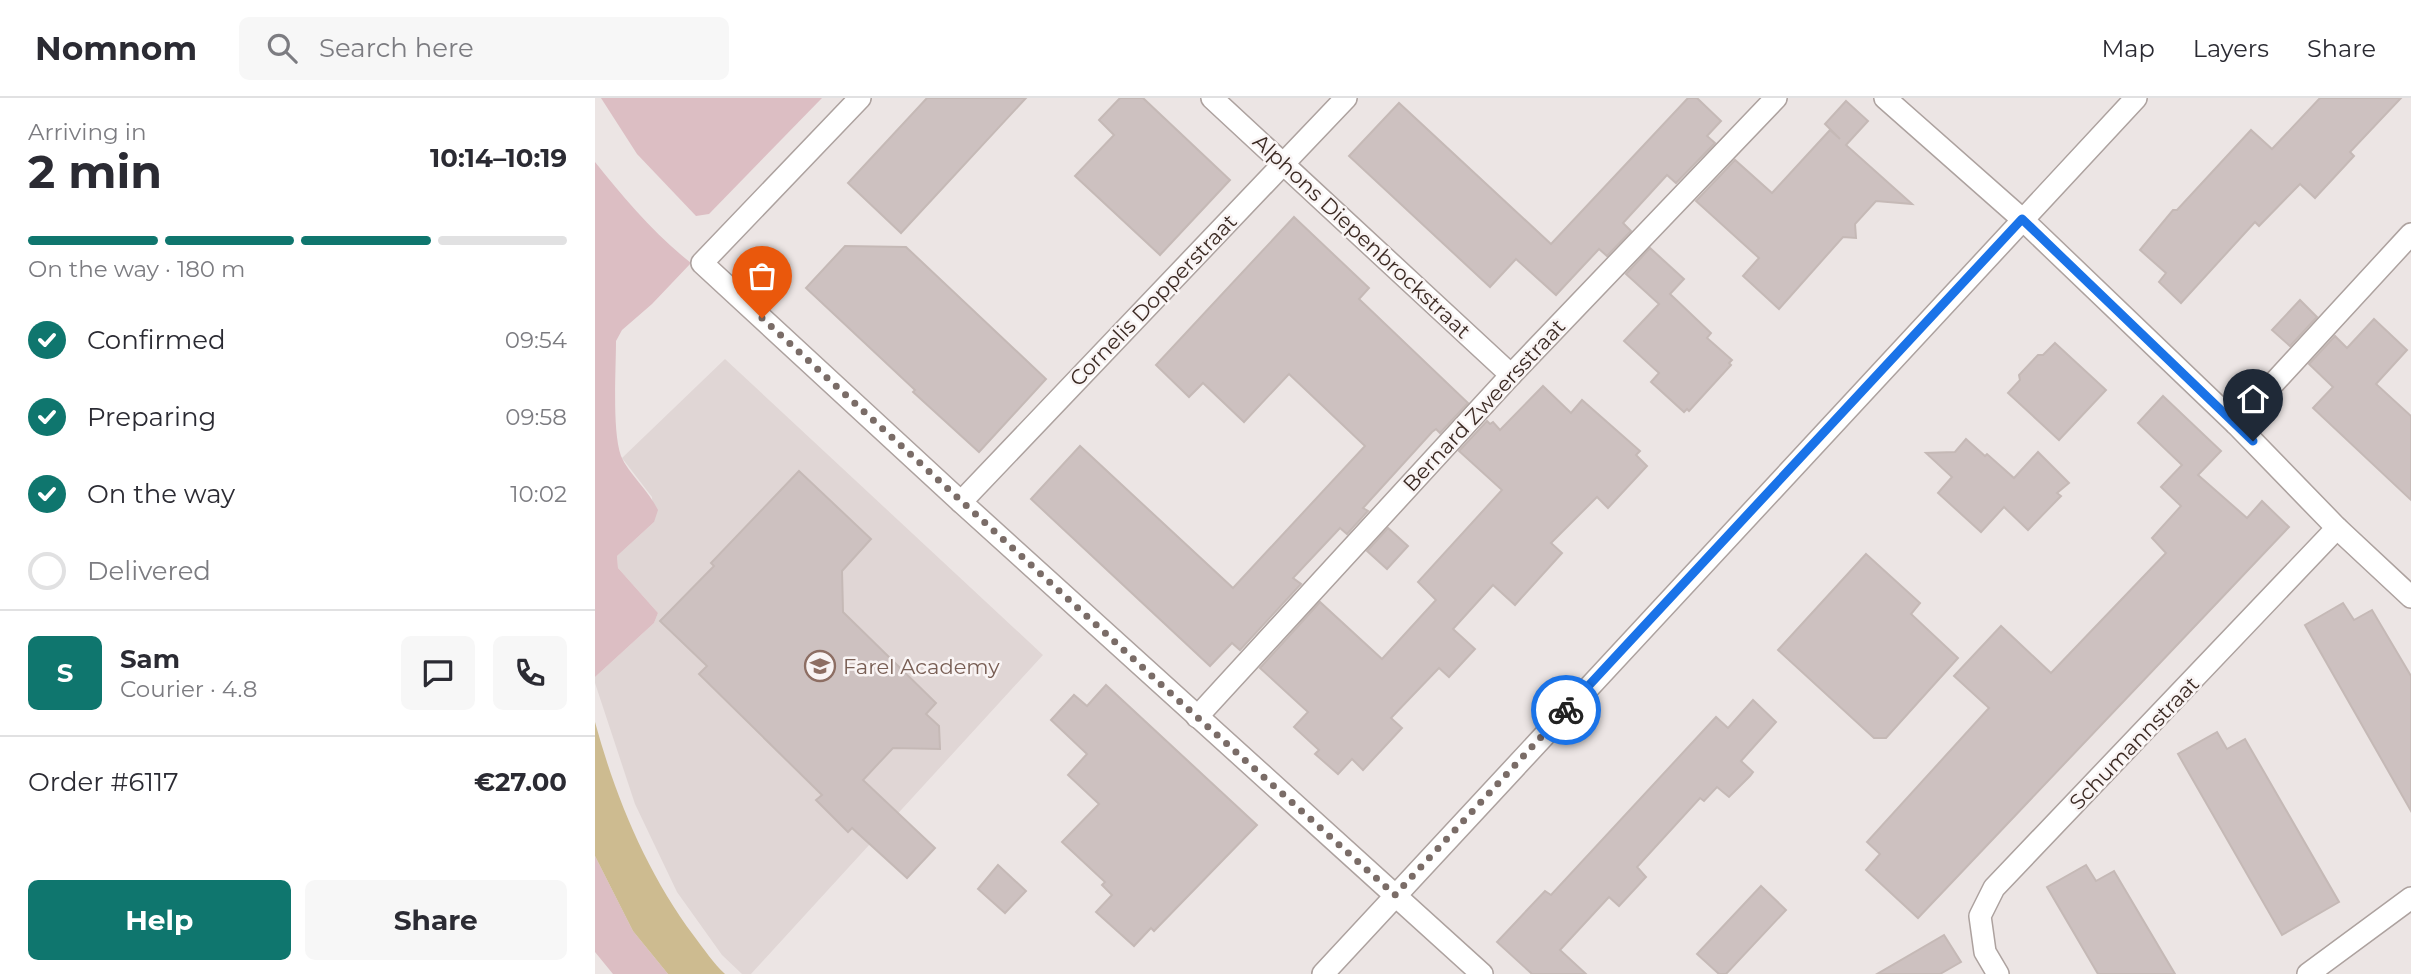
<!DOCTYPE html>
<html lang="en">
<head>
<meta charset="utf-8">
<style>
	:root { --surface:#fff; --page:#f7f7f7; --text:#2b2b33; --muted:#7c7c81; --line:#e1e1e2; --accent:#0f766e }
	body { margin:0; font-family:Montserrat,sans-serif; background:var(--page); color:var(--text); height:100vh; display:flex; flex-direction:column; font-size:26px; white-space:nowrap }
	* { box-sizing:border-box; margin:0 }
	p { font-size:23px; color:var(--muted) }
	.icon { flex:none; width:38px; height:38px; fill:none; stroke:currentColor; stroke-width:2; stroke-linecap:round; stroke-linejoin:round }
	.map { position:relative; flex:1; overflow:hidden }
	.details { display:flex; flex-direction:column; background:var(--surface); width:595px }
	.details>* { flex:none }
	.pin { position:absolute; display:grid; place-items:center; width:60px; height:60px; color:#fff; margin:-72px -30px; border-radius:50% 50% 50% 0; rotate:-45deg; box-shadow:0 0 7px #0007 }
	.pin .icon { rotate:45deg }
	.courier { position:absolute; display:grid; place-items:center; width:70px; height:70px; margin:-35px; border:5px solid #1a73e8; border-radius:50%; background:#fff; color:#222; box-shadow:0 2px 9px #0007 }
	.summary em { font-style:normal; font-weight:700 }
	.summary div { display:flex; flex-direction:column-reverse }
	.summary { display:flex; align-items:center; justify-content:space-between; height:119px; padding:0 28px }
	h1 { font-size:46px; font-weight:700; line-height:52px }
	.bar { display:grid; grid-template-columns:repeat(4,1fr); gap:10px 7px; align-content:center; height:84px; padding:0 28px }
	.bar i { height:9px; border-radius:5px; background:var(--line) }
	.bar .active { background:var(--accent) }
	.bar p { grid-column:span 4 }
	.line { display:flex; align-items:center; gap:18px; padding:0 28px; border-top:2px solid var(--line) }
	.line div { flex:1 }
	.round { display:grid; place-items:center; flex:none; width:74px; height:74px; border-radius:10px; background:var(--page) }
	ol { padding:0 28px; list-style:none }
	li { display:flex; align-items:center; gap:21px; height:77px }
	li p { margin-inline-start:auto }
	li .icon { padding:7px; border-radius:50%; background:var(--accent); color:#fff; stroke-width:4 }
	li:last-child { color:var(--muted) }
	li i { width:38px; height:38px; border:4px solid var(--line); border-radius:50% }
	.cta { display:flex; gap:14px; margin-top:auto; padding:14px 28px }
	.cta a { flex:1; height:80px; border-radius:10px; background:var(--accent); color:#fff; font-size:28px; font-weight:700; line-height:80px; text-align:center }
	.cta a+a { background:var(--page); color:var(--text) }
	header { display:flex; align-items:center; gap:42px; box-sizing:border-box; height:98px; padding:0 35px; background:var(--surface); border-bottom:2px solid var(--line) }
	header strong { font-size:33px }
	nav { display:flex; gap:38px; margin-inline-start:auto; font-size:24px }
	.search { width:490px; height:63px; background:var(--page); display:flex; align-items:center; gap:18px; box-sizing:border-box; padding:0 24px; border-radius:10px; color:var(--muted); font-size:26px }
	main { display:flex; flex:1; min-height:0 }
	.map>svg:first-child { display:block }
</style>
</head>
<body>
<header>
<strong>Nomnom</strong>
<div class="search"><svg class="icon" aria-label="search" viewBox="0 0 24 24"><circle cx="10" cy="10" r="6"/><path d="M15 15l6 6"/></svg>Search here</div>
<nav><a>Map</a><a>Layers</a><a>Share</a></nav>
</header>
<main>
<section class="details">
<div class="summary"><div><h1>2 min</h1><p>Arriving in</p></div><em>10:14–10:19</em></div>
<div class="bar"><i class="active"></i><i class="active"></i><i class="active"></i><i></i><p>On the way · 180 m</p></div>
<ol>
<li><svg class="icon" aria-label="check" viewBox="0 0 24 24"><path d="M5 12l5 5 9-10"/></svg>Confirmed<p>09:54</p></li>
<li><svg class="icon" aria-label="check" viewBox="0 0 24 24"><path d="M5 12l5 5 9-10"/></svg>Preparing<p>09:58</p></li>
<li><svg class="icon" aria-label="check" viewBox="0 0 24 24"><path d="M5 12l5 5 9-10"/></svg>On the way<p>10:02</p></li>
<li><i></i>Delivered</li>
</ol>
<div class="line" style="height:126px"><b class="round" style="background:var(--accent);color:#fff">S</b><div><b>Sam</b><p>Courier · 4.8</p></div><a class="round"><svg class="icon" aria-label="chat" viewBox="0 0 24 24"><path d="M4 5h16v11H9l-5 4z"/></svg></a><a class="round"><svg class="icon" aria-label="phone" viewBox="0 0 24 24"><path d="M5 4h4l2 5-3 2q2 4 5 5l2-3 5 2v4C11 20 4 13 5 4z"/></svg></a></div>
<div class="line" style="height:91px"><div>Order #6117</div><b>€27.00</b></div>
<div class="cta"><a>Help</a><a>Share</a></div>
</section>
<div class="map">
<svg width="1816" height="876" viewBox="0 0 1816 876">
	<rect width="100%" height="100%" fill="#ece5e4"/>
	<polygon fill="#e0d6d5" points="130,261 448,557 156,876 147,876 127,857 82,794 40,706 0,585 0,579 59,525 63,515 23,470 22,458 59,424 57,399 27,360"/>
	<g fill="#dcbec3">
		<polygon points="6,0 227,0 114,116 101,118 42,56"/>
		<path d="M0,64c29,36 59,72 96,101l-39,41 -30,26 -6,11c0,30 -4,89 5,115 7,17 28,35 37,54l-4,12 -37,34 1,12 40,45 -4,10 -59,54z"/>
		<polygon points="0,758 38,833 73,876 18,876 0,854"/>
	</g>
	<path fill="#cdbb90" d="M0,624c21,77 52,151 99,214 10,13 19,27 31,38h-57l-35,-43 -38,-75z"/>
	<g fill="#cdc1c0" stroke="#c5b9b6" stroke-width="2">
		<polygon points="332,0 431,0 306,135 253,85"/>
		<polygon points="525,0 548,0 635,82 565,157 480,78 519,37 504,22"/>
		<polygon points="1093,0 1102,0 1126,23 1112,38 1120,45 1081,85 1072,77 1028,125 1036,133 1012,158 1004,151 961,197 921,161 895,189 754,58 804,5 956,146"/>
		<polygon points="1725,0 1806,0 1755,54 1759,58 1720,100 1705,86 1664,128 1660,124 1586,205 1564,184 1571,175 1545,152 1578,112 1582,112 1656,32 1677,51"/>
		<polygon points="1251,3 1273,23 1251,47 1317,106 1281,103 1260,126 1261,140 1248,139 1184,211 1148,178 1164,160 1101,103 1140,62 1177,95 1235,32 1245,41 1230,26"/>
		<polygon points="699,119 774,190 764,201 873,305 845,335 841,331 837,334 768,410 773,413 752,436 745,430 698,480 706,486 645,552 637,545 615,568 436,401 485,348 638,490 770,348 694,276 649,324 608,285 594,299 561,267"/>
		<polygon points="250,148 311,149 451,281 384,354 318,294 320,292 211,190"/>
		<polygon points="1055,150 1089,181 1075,196 1116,235 1112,240 1137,262 1134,265 1136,267 1094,313 1092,311 1089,314 1056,284 1064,275 1029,243 1064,206 1031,176"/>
		<polygon points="1705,202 1722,219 1695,248 1677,232"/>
		<polygon points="1779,221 1812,252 1781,286 1816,318 1816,402 1718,310 1738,289 1714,266 1740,238 1752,250"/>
		<polygon points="1460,245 1511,292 1464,342 1413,295 1425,282 1424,277 1443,257 1448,257"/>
		<polygon points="948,288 976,315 987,302 1045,353 1041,357 1052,368 1013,410 1002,399 956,445 967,455 920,507 898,487 858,531 880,551 854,579 844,570 796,620 807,630 768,672 757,661 743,676 720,656 724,652 699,629 713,614 665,570 725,504 787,561 841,502 823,484 907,392 864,353 892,323 895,326 898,324 905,332"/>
		<polygon points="1568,298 1626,353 1603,377 1652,420 1667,403 1694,429 1323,820 1271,772 1285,756 1272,744 1394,610 1359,578 1406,528 1456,575 1571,455 1557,440 1586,408 1566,389 1587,367 1543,325"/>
		<polygon points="1371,341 1390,358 1392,356 1419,380 1443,354 1474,385 1462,395 1466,398 1433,432 1409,409 1386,434 1343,395 1357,379 1331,355 1360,354"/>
		<polygon points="204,373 276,441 247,473 248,514 341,605 331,616 344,628 345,651 298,650 268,682 340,750 312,780 257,730 253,734 221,702 227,697 104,576 112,568 65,523 119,468 116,465"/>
		<polygon points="793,430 813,448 792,471 772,453"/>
		<polygon points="1271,456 1325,505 1316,516 1363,560 1291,640 1279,640 1183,552"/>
		<polygon points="1748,505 1759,522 1777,512 1816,578 1816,713 1710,527"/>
		<polygon points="511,587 662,727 559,833 556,830 539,848 501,814 517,797 507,787 510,784 467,744 504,706 473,677 492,656 456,622 479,597 492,608"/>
		<polygon points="1158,602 1181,624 1146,663 1158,674 1155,678 1134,699 1122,689 1109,703 1105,700 1042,769 1051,779 1024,808 1014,799 965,852 991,876 937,876 902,844 950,793 956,797 1121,619 1133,630"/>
		<polygon points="1622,634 1632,651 1650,641 1744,804 1687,837 1583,656"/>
		<polygon points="403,767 431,793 410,815 383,791"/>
		<polygon points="1491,767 1501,783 1519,773 1580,876 1503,876 1452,789"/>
		<polygon points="1166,788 1191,812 1131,876 1124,876 1102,856"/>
		<polygon points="1349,837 1366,864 1345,876 1282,876"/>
	</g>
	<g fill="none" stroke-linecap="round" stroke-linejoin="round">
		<g stroke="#ada29f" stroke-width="24">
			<g id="street">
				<polyline points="265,0 107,165 366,404 887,876"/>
				<polyline points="617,0 916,277"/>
				<polyline points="1290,0 1427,121 1641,326 1742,430 1816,499"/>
				<polyline points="1641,326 1816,136"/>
				<polyline points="366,404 751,0"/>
				<polyline points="602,619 916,277 1181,0"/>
				<polyline points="728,876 1541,0"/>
				<polyline points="1403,876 1390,854 1385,818 1399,790 1742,430"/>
				<polyline points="1713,876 1816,800"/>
			</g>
		</g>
		<use href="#street" stroke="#fff" stroke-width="21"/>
	</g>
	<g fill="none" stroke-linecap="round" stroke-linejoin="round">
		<polyline stroke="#7a6c67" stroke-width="7" stroke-dasharray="0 12.6" points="167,220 582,601 800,797 971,612"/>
		<polyline stroke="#1a73e8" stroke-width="9" points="971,612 1427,121 1658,343"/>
	</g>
	<defs>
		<g id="school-ring" transform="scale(1.575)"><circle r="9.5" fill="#f9f4f4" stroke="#8d6e63" stroke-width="1.5"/><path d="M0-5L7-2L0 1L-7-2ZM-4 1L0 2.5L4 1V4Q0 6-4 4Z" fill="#8d6e63"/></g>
	</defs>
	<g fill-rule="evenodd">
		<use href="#school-ring" x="225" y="568"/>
	</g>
	<g text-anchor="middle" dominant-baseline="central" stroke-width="5" stroke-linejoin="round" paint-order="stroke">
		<g font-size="21" fill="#3c2b24" stroke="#f9f4f4">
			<text transform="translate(767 138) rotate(43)">Alphons Diepenbrockstraat</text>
			<text transform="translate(558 202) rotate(-46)">Cornelis Dopperstraat</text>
			<text transform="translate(889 307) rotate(-47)">Bernard Zweersstraat</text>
			<text transform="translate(1539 645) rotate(-46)">Schumannstraat</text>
		</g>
		<g font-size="21" fill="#785e54" stroke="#f9f4f4" text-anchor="start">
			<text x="248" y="568">Farel Academy</text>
		</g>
	</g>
</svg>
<div class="pin" style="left:167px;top:220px;background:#ea580c"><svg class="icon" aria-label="bag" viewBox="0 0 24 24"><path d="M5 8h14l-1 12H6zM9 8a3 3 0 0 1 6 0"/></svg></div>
<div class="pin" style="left:1658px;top:343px;background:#1f2937"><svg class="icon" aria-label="home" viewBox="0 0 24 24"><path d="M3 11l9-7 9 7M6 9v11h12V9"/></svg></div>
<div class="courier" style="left:971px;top:612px"><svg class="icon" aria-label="bike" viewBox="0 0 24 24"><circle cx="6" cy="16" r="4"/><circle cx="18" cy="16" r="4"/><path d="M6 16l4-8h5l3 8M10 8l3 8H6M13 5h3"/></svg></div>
</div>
</main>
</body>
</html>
